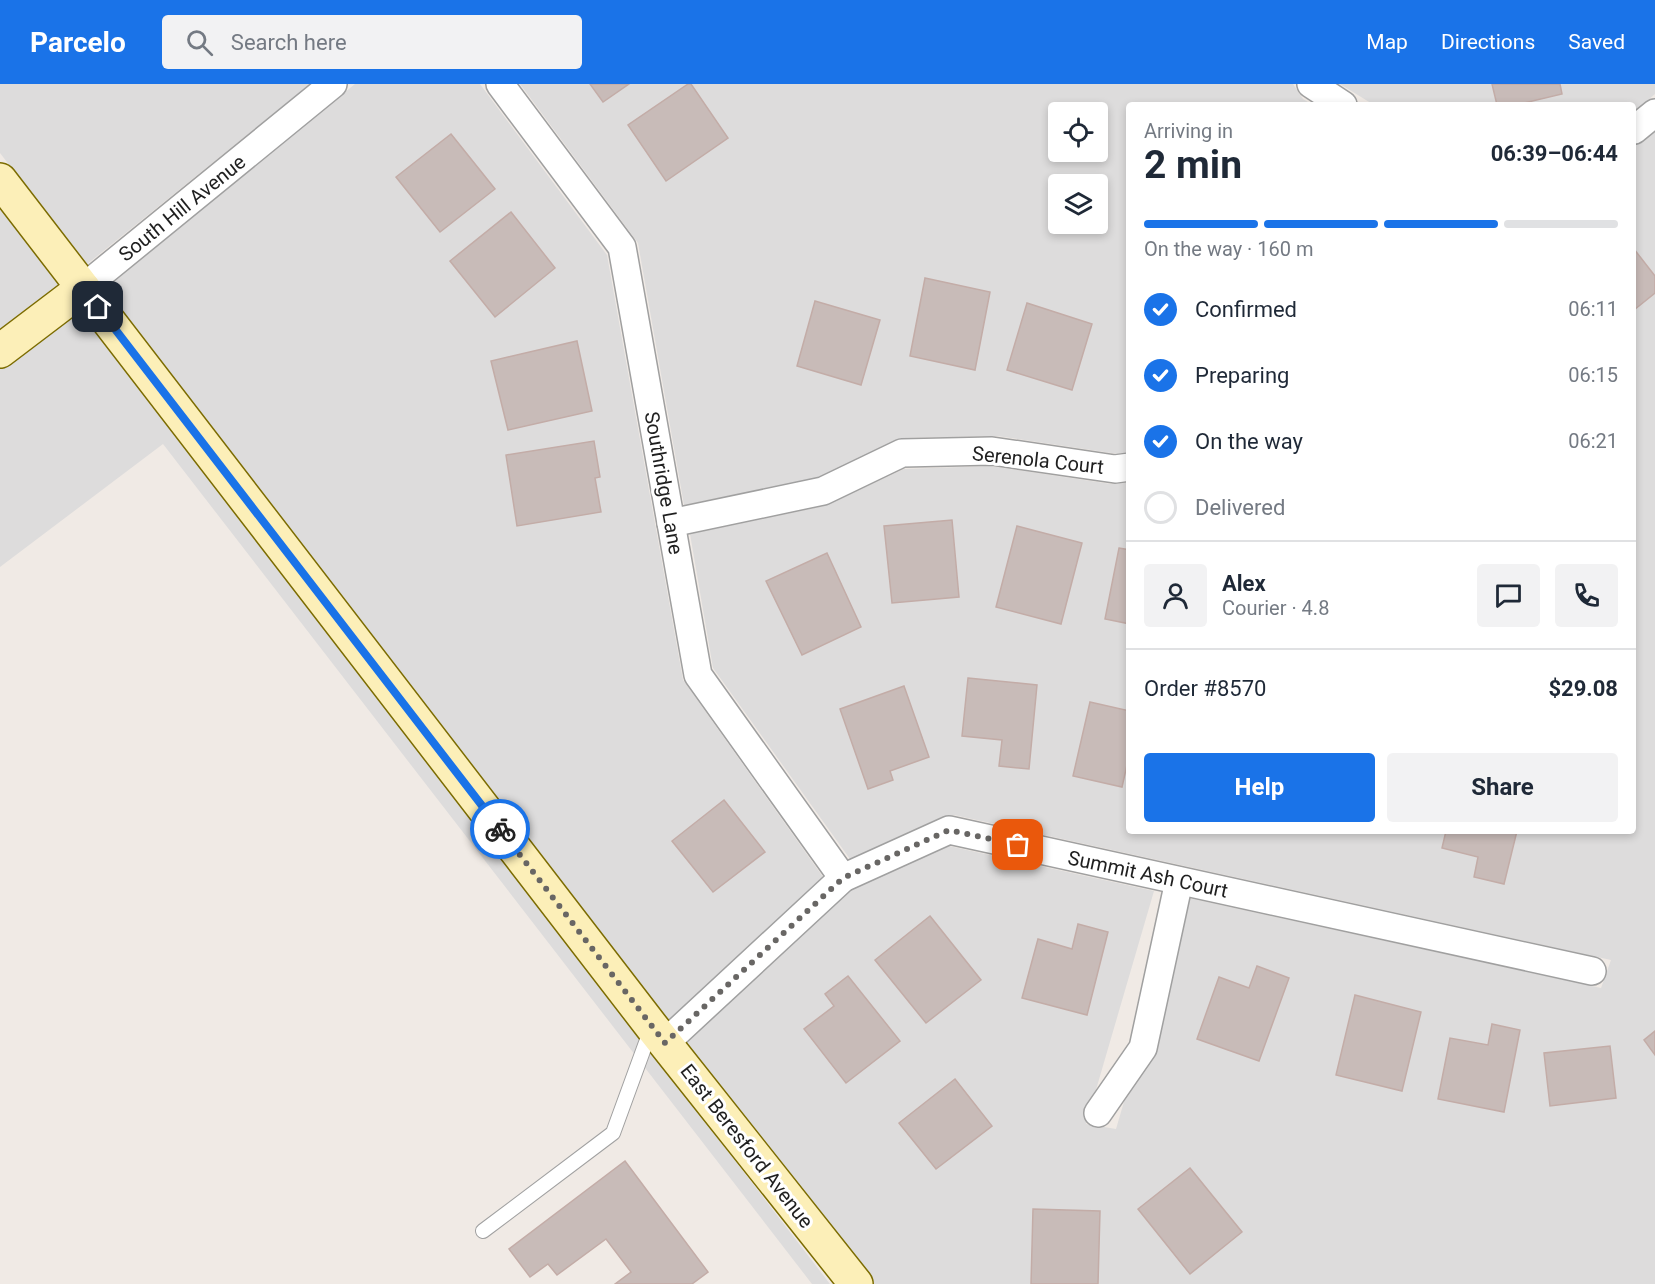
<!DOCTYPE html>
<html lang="en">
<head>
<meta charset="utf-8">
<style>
	:root { --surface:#fff; --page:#f2f2f3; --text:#1f2937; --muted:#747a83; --line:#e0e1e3; --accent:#1a73e8 }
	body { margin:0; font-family:Roboto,sans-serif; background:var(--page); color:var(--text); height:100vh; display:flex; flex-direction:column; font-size:22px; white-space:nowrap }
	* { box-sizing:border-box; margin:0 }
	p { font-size:20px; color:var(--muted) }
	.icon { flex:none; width:33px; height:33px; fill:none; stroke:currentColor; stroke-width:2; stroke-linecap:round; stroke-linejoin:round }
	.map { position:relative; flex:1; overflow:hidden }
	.sheet { position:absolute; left:1126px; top:18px; width:510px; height:732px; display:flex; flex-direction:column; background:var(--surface); border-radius:6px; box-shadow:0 3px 9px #0003 }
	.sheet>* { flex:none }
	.fabs { position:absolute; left:1048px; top:18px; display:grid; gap:12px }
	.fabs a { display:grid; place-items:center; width:60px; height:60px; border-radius:6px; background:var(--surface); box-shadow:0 3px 9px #0003; font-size:30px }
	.pin { position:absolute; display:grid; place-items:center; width:51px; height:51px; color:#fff; margin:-26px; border-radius:12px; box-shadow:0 3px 9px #0006 }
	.courier { position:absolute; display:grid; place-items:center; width:60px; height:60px; margin:-30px; border:4px solid #1a73e8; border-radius:50%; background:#fff; color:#222; box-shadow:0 2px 8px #0007 }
	.headline em { font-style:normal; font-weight:700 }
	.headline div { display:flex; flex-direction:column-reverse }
	.headline { display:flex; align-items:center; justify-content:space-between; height:102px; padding:0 18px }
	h1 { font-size:39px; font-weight:700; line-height:45px }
	.bar { display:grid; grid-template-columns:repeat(4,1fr); gap:9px 6px; align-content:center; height:72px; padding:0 18px }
	.bar i { height:8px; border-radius:4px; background:var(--line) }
	.bar .current { background:var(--accent) }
	.bar p { grid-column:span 4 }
	.line { display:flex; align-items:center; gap:15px; padding:0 18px; border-top:2px solid var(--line) }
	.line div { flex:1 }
	.round { display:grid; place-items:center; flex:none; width:63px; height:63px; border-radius:6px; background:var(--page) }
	ol { padding:0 18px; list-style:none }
	li { display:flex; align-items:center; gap:18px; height:66px }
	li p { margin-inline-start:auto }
	li .icon { padding:6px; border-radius:50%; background:var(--accent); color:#fff; stroke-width:4 }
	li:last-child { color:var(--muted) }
	li i { width:33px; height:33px; border:3px solid var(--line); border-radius:50% }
	.primary-button { display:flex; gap:12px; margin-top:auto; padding:12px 18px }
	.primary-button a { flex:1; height:69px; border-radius:6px; background:var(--accent); color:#fff; font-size:24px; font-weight:700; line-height:69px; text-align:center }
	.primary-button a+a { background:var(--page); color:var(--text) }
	header { display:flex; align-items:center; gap:36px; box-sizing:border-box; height:84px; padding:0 30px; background:var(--accent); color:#fff }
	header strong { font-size:28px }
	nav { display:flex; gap:33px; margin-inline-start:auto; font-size:21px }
	.search { width:420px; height:54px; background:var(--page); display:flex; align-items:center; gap:15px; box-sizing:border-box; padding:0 21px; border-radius:6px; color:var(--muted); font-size:22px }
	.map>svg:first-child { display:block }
</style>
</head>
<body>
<header>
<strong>Parcelo</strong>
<div class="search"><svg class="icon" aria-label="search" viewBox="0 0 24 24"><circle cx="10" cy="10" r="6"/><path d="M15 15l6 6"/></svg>Search here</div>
<nav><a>Map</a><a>Directions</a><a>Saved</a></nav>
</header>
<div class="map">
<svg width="1655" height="1200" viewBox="0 0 1655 1200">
	<rect width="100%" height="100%" fill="#f0eae5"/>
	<g fill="#dddcdc" fill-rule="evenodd">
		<polygon points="0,0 310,0 86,181 0,69"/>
		<polygon points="355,0 480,0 607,171 683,596 823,793 668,937 105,205"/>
		<path d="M520,0h773l10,15 10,6h-183l-1,347 -11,2 -121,-18 -94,2 -84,39 -135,28 -46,-262zM1059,28h39v40h-39zM1059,100h39v40h-39z"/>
		<polygon points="1340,0 1655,0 1655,10 1634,28 1634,21 1374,21"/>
		<polygon points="1655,47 1655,1200 871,1200 685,959 851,806 949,762 1154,807 1086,1040 1116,1045 1184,813 1601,904 1611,876 954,731 944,732 850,775 713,584 690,450 824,422 904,385 990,382 1111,400 1129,398 1130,747 1634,747 1634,62"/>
		<polygon points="0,122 60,201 0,249"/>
		<polygon points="79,225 643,960 652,969 830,1200 812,1200 163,360 0,483 0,285"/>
	</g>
	<g fill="#c8bbb8" stroke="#c3aca7" stroke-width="1.5">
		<polygon points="590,0 629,0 603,18"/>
		<polygon points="688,0 691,0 728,54 666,97 628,41"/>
		<polygon points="1492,0 1560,0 1562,10 1516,21 1497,21"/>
		<polygon points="451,50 495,105 440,148 396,93"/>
		<polygon points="511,128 555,184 495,233 450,177"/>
		<polygon points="1634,165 1655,192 1655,209 1634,226"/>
		<polygon points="925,194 990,208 975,286 910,272"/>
		<polygon points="815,217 880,236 861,301 797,282"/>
		<polygon points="1027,219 1092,240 1072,306 1007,286"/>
		<polygon points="577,257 592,327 508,346 491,277"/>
		<polygon points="594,357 600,393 595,394 601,428 517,442 506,371"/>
		<polygon points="952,436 959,513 892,519 884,442"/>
		<polygon points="1017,442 1082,459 1061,540 996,523"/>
		<polygon points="1119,464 1130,466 1130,540 1105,535"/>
		<polygon points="827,469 861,543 802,571 766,497"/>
		<polygon points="968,594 1037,601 1029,685 999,682 1002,656 962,652"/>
		<polygon points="904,602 929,673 890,687 893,696 868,705 840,625"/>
		<polygon points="1090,618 1130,627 1130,668 1122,703 1073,692"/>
		<polygon points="724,716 765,768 713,808 672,757"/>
		<polygon points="1446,747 1517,747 1504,800 1474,793 1478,773 1442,764"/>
		<polygon points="930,832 981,896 926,939 875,876"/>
		<polygon points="1078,840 1108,848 1087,931 1022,914 1038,855 1072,865"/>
		<polygon points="1257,882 1289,894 1259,977 1197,955 1219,893 1249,904"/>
		<polygon points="848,892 900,957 846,999 804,945 834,922 825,910"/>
		<polygon points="1355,911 1421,928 1402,1007 1336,991"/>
		<polygon points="1492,940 1520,946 1504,1028 1438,1015 1450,954 1488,961"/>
		<polygon points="1655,947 1655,971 1644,956"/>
		<polygon points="1610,962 1616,1014 1550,1022 1544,969"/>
		<polygon points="955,995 992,1042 936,1085 899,1039"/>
		<polygon points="625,1077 708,1188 692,1200 615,1200 631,1188 606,1155 557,1191 548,1180 530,1193 509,1165"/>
		<polygon points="1190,1084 1242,1148 1190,1190 1138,1125"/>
		<polygon points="1033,1125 1100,1127 1098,1200 1031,1200"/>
	</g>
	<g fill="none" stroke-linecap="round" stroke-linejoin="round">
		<g stroke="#a0a0a0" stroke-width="16">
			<polyline id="lane" points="483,1147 613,1049 651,945"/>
		</g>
		<g stroke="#a0a0a0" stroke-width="30">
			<g id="street">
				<polyline points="500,0 622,163 698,591 843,794"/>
				<polyline points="1311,0 1343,21"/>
				<polyline points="1634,46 1655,29"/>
				<polyline points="83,204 333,0"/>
				<polyline points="671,439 823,407 902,369 992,367 1115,385 1130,383"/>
				<polyline points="665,959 843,794 949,746 1592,887"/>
				<polyline points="1098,1029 1143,964 1179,797"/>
			</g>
		</g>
		<g stroke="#7c6c01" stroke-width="36">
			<g id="secondary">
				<polyline points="0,96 652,943 856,1200"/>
				<polyline points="0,267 83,204"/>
			</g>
		</g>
		<use href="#lane" stroke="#fff" stroke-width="14"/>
		<use href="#street" stroke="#fff" stroke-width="27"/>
		<use href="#secondary" stroke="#fcefb8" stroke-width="33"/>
	</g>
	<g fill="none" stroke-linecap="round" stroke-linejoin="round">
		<polyline stroke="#686664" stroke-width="6" stroke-dasharray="0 10.8" points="500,745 665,959 843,794 949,746 1018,761"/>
		<polyline stroke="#1a73e8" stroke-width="8" points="98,223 500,745"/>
	</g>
	<g text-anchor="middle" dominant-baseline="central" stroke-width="6" stroke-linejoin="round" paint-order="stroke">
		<g font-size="20" fill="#1f1f1f" stroke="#fff">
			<text transform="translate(182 124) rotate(-39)">South Hill Avenue</text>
			<text transform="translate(1038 376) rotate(6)">Serenola Court</text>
			<text transform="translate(664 399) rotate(80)">Southridge Lane</text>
			<text transform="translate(1148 790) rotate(12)">Summit Ash Court</text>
			<text transform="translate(747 1062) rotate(52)">East Beresford Avenue</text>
		</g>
	</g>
</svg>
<div class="fabs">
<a><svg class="icon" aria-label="locate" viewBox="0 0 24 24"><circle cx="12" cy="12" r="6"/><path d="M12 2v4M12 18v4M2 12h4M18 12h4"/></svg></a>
<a><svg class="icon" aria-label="layers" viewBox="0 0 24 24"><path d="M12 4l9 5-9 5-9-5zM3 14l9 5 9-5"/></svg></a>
</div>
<div class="pin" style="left:1018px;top:761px;background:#ea580c"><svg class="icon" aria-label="bag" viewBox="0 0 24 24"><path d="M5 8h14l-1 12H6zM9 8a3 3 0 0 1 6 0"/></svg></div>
<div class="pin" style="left:98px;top:223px;background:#1f2937"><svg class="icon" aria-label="home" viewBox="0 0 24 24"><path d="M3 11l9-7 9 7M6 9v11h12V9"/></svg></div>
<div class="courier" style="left:500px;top:745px"><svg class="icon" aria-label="bike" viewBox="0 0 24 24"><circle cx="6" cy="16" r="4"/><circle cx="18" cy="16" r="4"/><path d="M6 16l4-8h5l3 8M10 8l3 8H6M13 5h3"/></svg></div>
<section class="sheet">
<div class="headline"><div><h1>2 min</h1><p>Arriving in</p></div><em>06:39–06:44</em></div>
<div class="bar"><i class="current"></i><i class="current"></i><i class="current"></i><i></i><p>On the way · 160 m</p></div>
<ol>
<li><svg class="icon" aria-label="check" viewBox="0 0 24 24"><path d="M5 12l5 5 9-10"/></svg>Confirmed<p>06:11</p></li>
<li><svg class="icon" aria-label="check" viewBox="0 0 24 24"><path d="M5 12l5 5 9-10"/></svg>Preparing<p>06:15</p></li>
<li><svg class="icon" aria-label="check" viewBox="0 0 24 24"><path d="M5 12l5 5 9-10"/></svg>On the way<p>06:21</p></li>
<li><i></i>Delivered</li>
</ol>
<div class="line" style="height:108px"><a class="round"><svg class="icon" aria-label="person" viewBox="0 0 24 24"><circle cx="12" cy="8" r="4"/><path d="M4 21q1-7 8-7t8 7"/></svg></a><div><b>Alex</b><p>Courier · 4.8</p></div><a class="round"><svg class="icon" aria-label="chat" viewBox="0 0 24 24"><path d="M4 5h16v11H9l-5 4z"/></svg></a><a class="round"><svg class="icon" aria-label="phone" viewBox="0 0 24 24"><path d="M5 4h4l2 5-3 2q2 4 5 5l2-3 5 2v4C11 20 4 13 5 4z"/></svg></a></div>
<div class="line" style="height:78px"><div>Order #8570</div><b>$29.08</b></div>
<div class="primary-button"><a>Help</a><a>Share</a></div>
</section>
</div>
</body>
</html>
